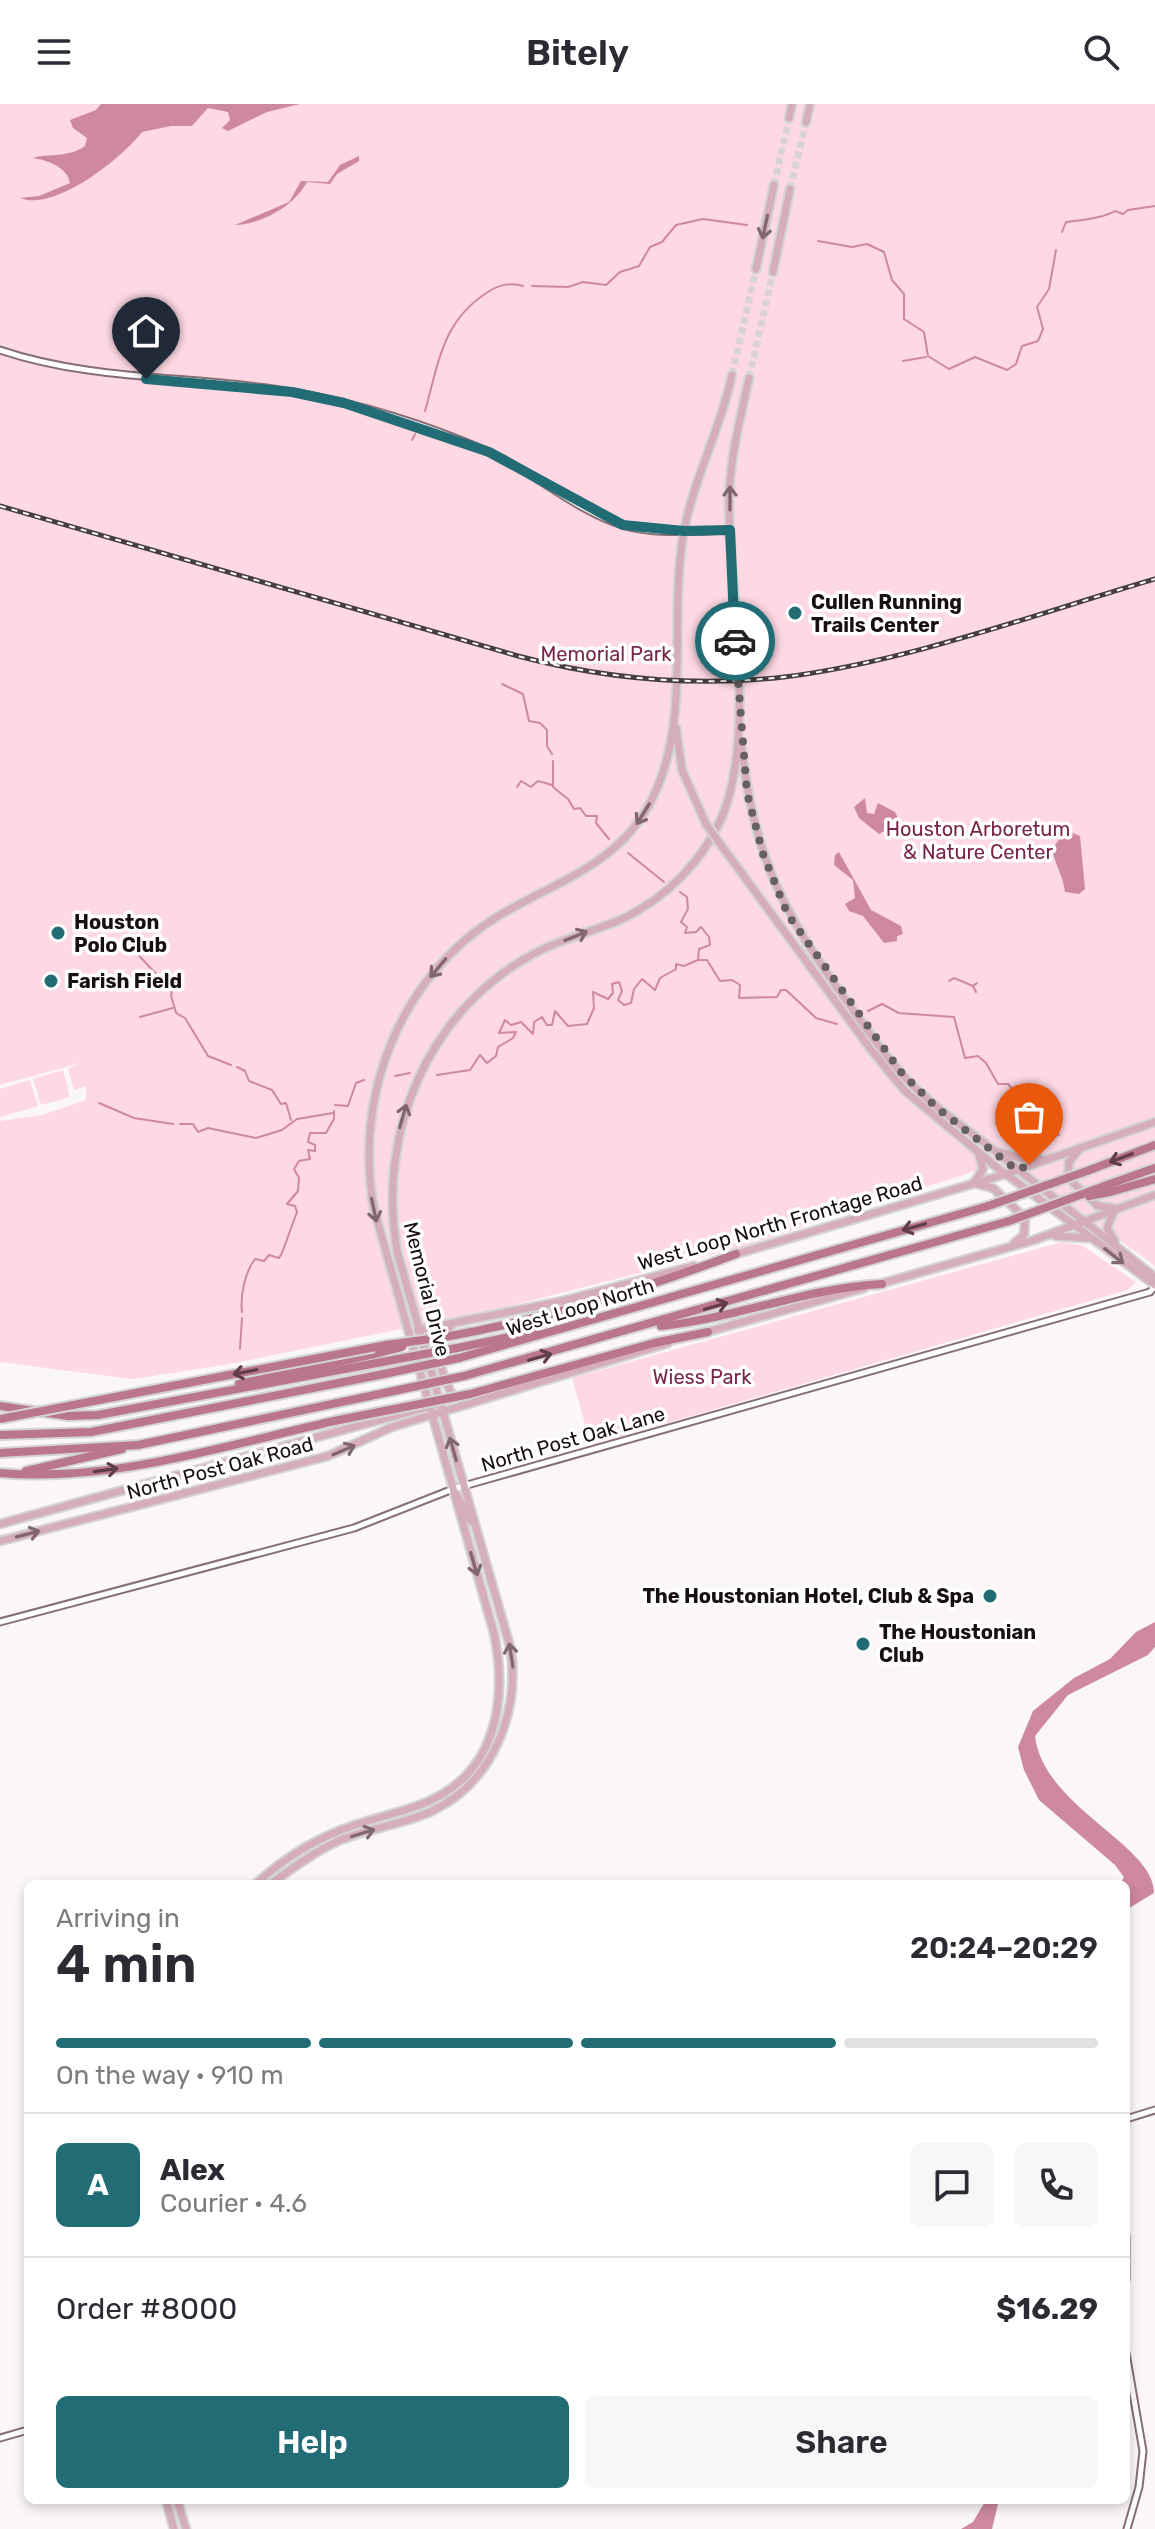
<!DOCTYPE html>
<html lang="en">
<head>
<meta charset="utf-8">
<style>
	:root { --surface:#fff; --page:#f7f7f7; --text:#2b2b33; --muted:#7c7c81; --line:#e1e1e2; --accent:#226c76 }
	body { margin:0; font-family:Rubik,sans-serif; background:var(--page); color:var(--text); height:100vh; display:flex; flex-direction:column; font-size:30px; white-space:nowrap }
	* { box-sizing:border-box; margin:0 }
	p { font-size:26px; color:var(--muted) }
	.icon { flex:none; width:44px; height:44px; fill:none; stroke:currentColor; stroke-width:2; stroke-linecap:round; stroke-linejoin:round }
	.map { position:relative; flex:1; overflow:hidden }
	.panel { position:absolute; left:24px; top:1776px; width:1106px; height:624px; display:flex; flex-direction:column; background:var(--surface); border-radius:12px; box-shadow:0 4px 12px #0003 }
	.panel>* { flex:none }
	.pin { position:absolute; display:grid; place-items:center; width:68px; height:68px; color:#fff; margin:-82px -34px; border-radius:50% 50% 50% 0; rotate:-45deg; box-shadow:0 0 8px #0007 }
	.pin .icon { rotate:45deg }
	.courier { position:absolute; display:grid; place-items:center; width:80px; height:80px; margin:-40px; border:6px solid #226c76; border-radius:50%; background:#fff; color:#222; box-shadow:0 2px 10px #0007 }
	.summary em { font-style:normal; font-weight:600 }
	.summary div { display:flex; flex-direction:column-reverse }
	.summary { display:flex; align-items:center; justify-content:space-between; height:136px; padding:0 32px }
	h1 { font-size:52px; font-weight:600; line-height:60px }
	.bar { display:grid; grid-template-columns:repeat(4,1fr); gap:12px 8px; align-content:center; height:96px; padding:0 32px }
	.bar i { height:10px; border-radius:6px; background:var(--line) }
	.bar .active { background:var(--accent) }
	.bar p { grid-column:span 4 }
	.line { display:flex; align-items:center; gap:20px; padding:0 32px; border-top:2px solid var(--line) }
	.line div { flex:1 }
	.round { display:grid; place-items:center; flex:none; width:84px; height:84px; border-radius:12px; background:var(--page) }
	.cta { display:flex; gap:16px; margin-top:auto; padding:16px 32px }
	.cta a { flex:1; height:92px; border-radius:12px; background:var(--accent); color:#fff; font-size:32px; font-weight:600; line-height:92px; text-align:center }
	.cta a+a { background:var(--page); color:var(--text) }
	header { display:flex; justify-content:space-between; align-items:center; height:104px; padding:0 32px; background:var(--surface); font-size:36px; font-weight:600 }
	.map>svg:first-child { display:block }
</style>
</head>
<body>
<header><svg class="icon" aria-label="menu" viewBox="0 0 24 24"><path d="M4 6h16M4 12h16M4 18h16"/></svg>Bitely<svg class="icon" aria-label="search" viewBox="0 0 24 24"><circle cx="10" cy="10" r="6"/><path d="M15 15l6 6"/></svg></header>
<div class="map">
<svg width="1155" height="2425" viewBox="0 0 1155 2425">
	<rect width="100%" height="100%" fill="#fbf6f7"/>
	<g fill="#fed9e4">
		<polygon points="0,0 1155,0 1155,1162 1015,1060 972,1068 741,1143 494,1206 230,1260 133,1275 0,1258 0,1017 42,1011 86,996 86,982 74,986 68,965 81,959 0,981"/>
		<polygon points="63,966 70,993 41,1001 33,975"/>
		<polygon points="30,976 38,1002 0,1013 0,985"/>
		<polygon points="1062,1138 1081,1141 1136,1178 1128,1186 591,1341 572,1274"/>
	</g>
	<g fill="#ce88a0">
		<path d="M101,0h199l-33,8 -39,19 -6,-3 8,-8 -2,-8 -20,-4 -16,18h-21l-29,6c-20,26 -87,80 -122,66l19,-2 31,-13c-3,-17 -24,-23 -38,-25 18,-5 36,0 53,-12l2,-8 -14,-10 -3,-8 26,-10z"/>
		<path d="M359,52v5l-22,13 -7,10 -23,-2c-12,23 -44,42 -72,43l54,-23 12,-21 27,1 12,-17z"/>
		<polygon points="865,694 867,709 874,710 878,699 895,708 900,718 879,730 859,714 854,703"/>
		<path d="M1066,726l14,6 5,53 -6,5 -14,-2c-2,-17 -10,-27 -13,-43z"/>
		<polygon points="839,748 871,806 901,822 903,830 897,832 897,837 884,839 863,812 849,807 845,800 855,794 853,776 834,761 835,751"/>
		<path d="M1155,1518v25l-7,8 -80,40 -33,41c8,71 120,109 119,157l-28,17v-26h-6l4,-7 -9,-12 -76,-65 -15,-30 -6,-23 15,-36 41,-33 36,-19 26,-27z"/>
		<polygon points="986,2396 999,2396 992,2425 961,2425 973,2418"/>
	</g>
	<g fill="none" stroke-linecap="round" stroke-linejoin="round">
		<g stroke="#ce88a0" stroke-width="2">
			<path d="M1062,128l4,-10c15,-2 38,-4 49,-11l8,3 5,-4 27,-4"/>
			<polyline points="818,137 852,143 867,140 884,148 892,176 904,190 904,215 924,228 928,252 949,265 975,253 1007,266 1016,260 1022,242 1038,237 1043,225 1037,203 1049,185 1056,146"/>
			<polyline points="532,182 568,183 583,178 606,181 620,168 639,162 650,143 662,138 676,121 703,115 747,121"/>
			<polyline points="903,257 926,253"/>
			<path d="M425,307c14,-49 17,-90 63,-119 10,-7 23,-10 35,-6"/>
			<polyline points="412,336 415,330"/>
			<polyline points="502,580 523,590 529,617 540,619 547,626 547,642 552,650"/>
			<polyline points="553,657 553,683 568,695 574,705 580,704 586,712 597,712 596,719 609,735"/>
			<polyline points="517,683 521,677 531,683 538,677 552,681"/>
			<polyline points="628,749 664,778"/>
			<polyline points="680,788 687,793 688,805 681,818 687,823 685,829 696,828 701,823 709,833 710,841 699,845 698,856 707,856 720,877 732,876 740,881 739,894 777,893 781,886 786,886 816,914 837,920"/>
			<polyline points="119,839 128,840 159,873 177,871 171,891 176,909 185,914 208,952 231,961"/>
			<polyline points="949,877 954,874 973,882 977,879 973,882 976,888"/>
			<polyline points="868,907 882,900 899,909 954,913 965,954 978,952 986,959 998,980 1008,980 1014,987 1021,983 1025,999 1045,1002 1053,1011 1052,1023 1059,1031"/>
			<polyline points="140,913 173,904"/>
			<polyline points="237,963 245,967 249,977 272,986 281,1000 286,999 291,1016"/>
			<polyline points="437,971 470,966 480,951 487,959 496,952 498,943 513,934 516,928 499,929 505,916 511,921 521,918 533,930 534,918 542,913 547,921 552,921 555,907 568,922 587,920 594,904 593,888 608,895 613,889 612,880 619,878 622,887 618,896 624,901 631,899 634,885 642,875 655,886 660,874 676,865 676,860 684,862 698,856"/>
			<polyline points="395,972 410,969"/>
			<polyline points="99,999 134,1014 173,1020"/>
			<polyline points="335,1001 348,1002 356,979 364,976"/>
			<polyline points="180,1020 193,1020 198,1028 208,1024 256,1034 282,1026 297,1015 333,1009"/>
			<path d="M242,1208c-2,-16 3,-40 13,-53l9,2 5,-6 10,3 3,-5 15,-41 -2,-6 -8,-2 11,-13 1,-13 -5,-9 5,-8 11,-2 -2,-9 7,1v-6l-7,-3 2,-9h16l8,-14v-8"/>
			<polyline points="240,1245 242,1214"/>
		</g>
		<g stroke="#d9d3d5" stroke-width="7" stroke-dasharray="7 3.5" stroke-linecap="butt">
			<polyline points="774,81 789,14"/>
			<polyline points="790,85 806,18"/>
			<polyline points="732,271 756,165"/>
			<polyline points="749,274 773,168"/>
		</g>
		<g stroke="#866e75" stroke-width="9">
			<g id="minor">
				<path d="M0,246c95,32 195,25 293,42 66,12 134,33 196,60 45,20 86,58 133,73 33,10 73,6 108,5"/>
				<polyline points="0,1518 354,1424 453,1385 1150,1188 1155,1182"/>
				<polyline points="1126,2015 1155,2006"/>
				<polyline points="1126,2132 1126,2176"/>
				<polyline points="1126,2249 1143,2347 1139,2383 1127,2425"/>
				<polyline points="0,2334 28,2326"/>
			</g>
		</g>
		<g stroke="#d5d4d4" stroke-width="11">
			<g id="major">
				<polyline points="789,14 792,0"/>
				<polyline points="806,18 810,0"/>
				<polyline points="756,165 774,81"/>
				<polyline points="773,168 790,85"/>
				<polyline points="676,624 682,666 706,720"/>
				<path d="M741,637c12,116 42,172 109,265 20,28 40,57 64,81 25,24 54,43 81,64 52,42 105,82 157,124l3,7"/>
				<polyline points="721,741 872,947 905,987 995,1062 1155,1181"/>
				<polyline points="1078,1047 1069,1058 1068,1074 1098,1102 1114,1104"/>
				<polyline points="998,1048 1024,1055 1041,1055"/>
				<polyline points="979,1051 983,1065 974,1079 993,1084 1025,1114 1024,1131 1014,1139"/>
				<polyline points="1114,1107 1107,1124 1115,1137"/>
				<polyline points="1055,1132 1087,1134"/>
				<polyline points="733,1151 1006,1070 1155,1018"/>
				<polyline points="876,1181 1034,1136 1155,1091"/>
				<path d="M453,1220c-23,18 -13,47 -1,71l17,9"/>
				<polyline points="418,1226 563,1197 694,1162"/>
				<polyline points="703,1229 864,1184"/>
				<polyline points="456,1390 471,1417"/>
				<polyline points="0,1420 434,1301"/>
				<polyline points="0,1437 328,1352 392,1323 668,1239"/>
				<path d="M256,1780c28,-26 63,-47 99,-59 29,-10 60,-15 86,-30 59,-34 65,-103 53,-162l-120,-424c-21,-113 26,-234 126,-294 59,-35 123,-52 154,-120 38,-80 14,-178 30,-264 10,-53 37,-103 48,-156"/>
				<path d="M271,1780c21,-16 43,-32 67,-43 30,-13 64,-16 94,-30 61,-29 87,-97 79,-161l-113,-395c-23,-119 29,-246 139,-303 27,-14 58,-21 85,-33 43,-20 81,-58 100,-102 34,-82 8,-223 7,-313 0,-43 11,-84 20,-126"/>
				<polyline points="166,2396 174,2425"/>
				<polyline points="177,2396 186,2425"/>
			</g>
		</g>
		<g stroke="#d5d4d4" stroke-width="12">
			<g id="highway">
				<polyline points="1087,1067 1155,1041"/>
				<polyline points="1107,1081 1155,1064"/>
				<polyline points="1110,1088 1155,1075"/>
				<path d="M661,1222c75,-8 146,-38 221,-42"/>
				<path d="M445,1233c101,-18 196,-47 291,-83"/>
				<polyline points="457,1244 538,1227"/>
				<polyline points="459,1254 988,1102"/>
				<polyline points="464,1272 1009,1117"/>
				<polyline points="239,1280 379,1249"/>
				<polyline points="470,1290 654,1239 708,1228"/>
				<polyline points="0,1302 68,1312 98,1311 382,1258"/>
				<polyline points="0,1331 91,1328 384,1270"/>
				<polyline points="0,1349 138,1341 389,1288"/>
				<polyline points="26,1367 122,1345"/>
				<path d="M0,1369c112,10 226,-28 334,-52"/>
			</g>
		</g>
		<use href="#minor" stroke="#fff" stroke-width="5"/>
		<use href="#major" stroke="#d6adbb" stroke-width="7"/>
		<use href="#highway" stroke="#ba768e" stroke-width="8"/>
		<g stroke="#473e41" stroke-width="5">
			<path id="rail" d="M0,402l518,150c87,23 177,31 266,21 122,-15 252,-63 371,-98"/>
		</g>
		<use href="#rail" stroke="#fff" stroke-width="2" stroke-dasharray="6" stroke-linecap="butt"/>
		<g stroke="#d5d4d4" stroke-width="11" stroke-linecap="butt">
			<polyline id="major-bridge" points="706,720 721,741"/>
		</g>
		<g stroke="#d5d4d4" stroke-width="12" stroke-linecap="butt">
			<g id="highway-bridge">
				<polyline points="1089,1092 1110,1088"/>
				<polyline points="988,1102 1087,1067"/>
				<polyline points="1009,1117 1107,1081"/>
				<polyline points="379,1249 402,1243"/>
				<polyline points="382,1258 457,1244"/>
				<polyline points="384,1270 459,1254"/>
				<polyline points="389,1288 464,1272"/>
				<polyline points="0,1315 386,1241 445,1233"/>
				<polyline points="334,1317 470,1290"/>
			</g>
		</g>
		<use href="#major-bridge" stroke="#d6adbb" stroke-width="7"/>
		<use href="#highway-bridge" stroke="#ba768e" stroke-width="8"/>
	</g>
	<defs><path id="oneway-shaft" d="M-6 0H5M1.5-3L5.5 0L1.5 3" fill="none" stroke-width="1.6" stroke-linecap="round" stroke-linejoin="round" transform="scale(2)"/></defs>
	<g stroke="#80666f">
		<use href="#oneway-shaft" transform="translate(765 123) rotate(102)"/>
		<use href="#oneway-shaft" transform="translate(730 394) rotate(-90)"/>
		<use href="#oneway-shaft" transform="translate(643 710) rotate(122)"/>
		<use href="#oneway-shaft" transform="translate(576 832) rotate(-22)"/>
		<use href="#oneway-shaft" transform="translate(438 864) rotate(130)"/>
		<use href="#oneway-shaft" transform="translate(403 1012) rotate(-74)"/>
		<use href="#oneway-shaft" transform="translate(374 1106) rotate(78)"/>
		<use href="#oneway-shaft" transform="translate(1114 1152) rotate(38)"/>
		<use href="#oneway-shaft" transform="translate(453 1345) rotate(-106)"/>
		<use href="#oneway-shaft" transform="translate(344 1346) rotate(-23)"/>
		<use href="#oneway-shaft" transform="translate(28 1430) rotate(-14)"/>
		<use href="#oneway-shaft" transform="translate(474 1460) rotate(74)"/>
		<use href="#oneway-shaft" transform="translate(511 1551) rotate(-99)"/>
		<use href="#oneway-shaft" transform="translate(363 1729) rotate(-17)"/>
	</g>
	<g stroke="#613d4a">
		<use href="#oneway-shaft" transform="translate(1121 1054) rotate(159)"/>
		<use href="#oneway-shaft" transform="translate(914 1123) rotate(164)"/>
		<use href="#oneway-shaft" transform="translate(716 1202) rotate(-16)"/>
		<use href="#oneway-shaft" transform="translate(540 1253) rotate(-16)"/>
		<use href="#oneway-shaft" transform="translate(245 1268) rotate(169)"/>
		<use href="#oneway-shaft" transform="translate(106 1366) rotate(-8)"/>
	</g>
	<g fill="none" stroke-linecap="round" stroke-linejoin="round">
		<polyline stroke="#676062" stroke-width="8" stroke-dasharray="0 14.4" points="735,537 747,689 763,750 788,811 901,968 937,1004 1017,1066 1029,1061"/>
		<polyline stroke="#226c76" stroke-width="10" points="146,275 292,288 344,299 489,348 623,421 684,427 730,426 735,537"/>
	</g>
	<g fill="#226c76" stroke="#fff" stroke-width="3">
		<circle cx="795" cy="509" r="8"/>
		<circle cx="58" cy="829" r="8"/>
		<circle cx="51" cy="877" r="8"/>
		<circle cx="990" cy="1492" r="8"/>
		<circle cx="863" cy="1540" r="8"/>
	</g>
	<g text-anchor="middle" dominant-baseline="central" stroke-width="7" stroke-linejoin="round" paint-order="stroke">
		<g font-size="20" font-weight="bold" fill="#180f12" stroke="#fff" text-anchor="start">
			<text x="811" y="498">Cullen Running<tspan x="811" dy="23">Trails Center</tspan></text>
			<text x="74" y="818">Houston<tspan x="74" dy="23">Polo Club</tspan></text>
			<text x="67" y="877">Farish Field</text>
			<text x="974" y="1492" text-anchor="end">The Houstonian Hotel, Club &amp; Spa</text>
			<text x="879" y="1528">The Houstonian<tspan x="879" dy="23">Club</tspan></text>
		</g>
		<g font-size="20" fill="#782649" stroke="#fff">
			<text x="606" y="550">Memorial Park</text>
			<text x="978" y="725">Houston Arboretum<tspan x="978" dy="23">&amp; Nature Center</tspan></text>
			<text x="702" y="1273">Wiess Park</text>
		</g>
		<g font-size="20" fill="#180f12" stroke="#fff">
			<text transform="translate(780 1119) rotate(-16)">West Loop North Frontage Road</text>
			<text transform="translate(427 1185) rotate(76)">Memorial Drive</text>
			<text transform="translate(580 1203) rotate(-17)">West Loop North</text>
			<text transform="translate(573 1335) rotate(-16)">North Post Oak Lane</text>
			<text transform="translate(220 1364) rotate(-15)">North Post Oak Road</text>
		</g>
	</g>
</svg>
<div class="pin" style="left:1029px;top:1061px;background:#ea580c"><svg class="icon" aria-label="bag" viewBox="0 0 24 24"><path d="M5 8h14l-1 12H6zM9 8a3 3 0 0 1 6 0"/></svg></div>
<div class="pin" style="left:146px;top:275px;background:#1f2937"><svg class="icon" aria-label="home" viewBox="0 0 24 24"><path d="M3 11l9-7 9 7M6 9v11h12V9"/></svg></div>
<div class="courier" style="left:735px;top:537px"><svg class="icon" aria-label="car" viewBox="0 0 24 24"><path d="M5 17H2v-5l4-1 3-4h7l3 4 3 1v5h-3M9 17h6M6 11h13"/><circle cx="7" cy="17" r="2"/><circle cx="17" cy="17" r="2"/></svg></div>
<section class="panel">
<div class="summary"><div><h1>4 min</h1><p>Arriving in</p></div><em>20:24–20:29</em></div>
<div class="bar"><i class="active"></i><i class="active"></i><i class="active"></i><i></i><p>On the way · 910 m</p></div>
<div class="line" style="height:144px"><b class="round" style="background:var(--accent);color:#fff">A</b><div><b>Alex</b><p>Courier · 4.6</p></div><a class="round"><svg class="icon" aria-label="chat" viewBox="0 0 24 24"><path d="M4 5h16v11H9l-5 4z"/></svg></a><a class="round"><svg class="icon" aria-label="phone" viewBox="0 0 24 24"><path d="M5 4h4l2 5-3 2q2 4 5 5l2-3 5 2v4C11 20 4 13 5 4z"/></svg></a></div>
<div class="line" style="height:104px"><div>Order #8000</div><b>$16.29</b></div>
<div class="cta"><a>Help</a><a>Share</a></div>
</section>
</div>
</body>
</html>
